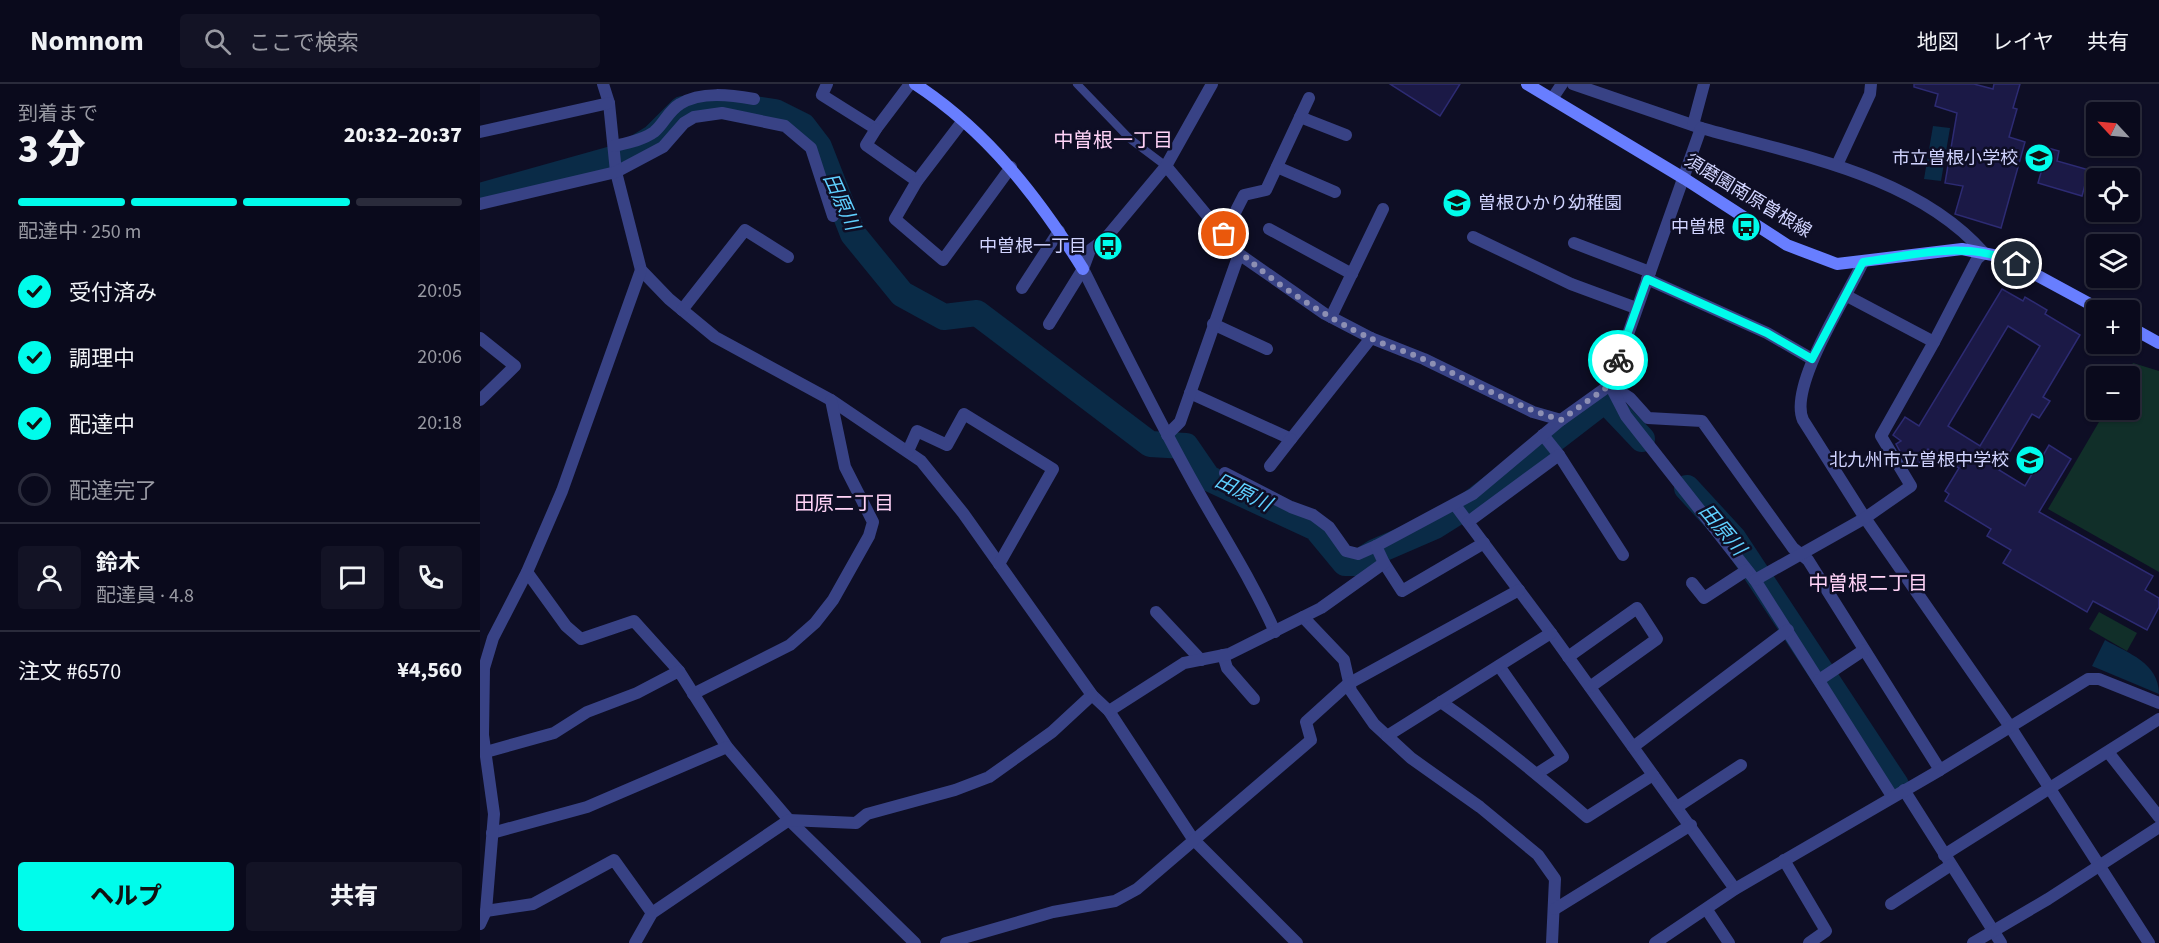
<!DOCTYPE html>
<html lang="ja">
<head>
<meta charset="utf-8">
<style>
	:root { --surface:#0a0a1c; --page:#131325; --text:#f1f3f6; --muted:#999aa3; --line:#2a2b3b; --accent:#00fceb }
	body { margin:0; font-family:"Source Sans 3","Noto Sans JP",sans-serif; background:var(--page); color:var(--text); height:100vh; display:flex; flex-direction:column; font-size:22px; white-space:nowrap }
	* { box-sizing:border-box; margin:0 }
	p { font-size:20px; color:var(--muted) }
	.icon { flex:none; width:33px; height:33px; fill:none; stroke:currentColor; stroke-width:2; stroke-linecap:round; stroke-linejoin:round }
	.map { position:relative; flex:1; overflow:hidden }
	.drawer { display:flex; flex-direction:column; background:var(--surface); width:480px }
	.drawer>* { flex:none }
	.needle { width:39px; rotate:296deg }
	.buttons { position:absolute; left:1606px; top:18px; display:grid; gap:12px }
	.buttons a { display:grid; place-items:center; width:54px; height:54px; border-radius:6px; background:var(--surface); box-shadow:0 2px 4px #0004,0 0 0 2px var(--line); font-size:30px }
	.pin { position:absolute; display:grid; place-items:center; width:51px; height:51px; color:#fff; margin:-26px; border:3px solid #fff; border-radius:50%; box-shadow:0 2px 6px #0007 }
	.courier { position:absolute; display:grid; place-items:center; width:60px; height:60px; margin:-30px; border:4px solid #00fceb; border-radius:50%; background:#fff; color:#222; box-shadow:0 2px 8px #0007 }
	.headline em { font-style:normal; font-weight:800 }
	.headline div { display:flex; flex-direction:column-reverse }
	.headline { display:flex; align-items:center; justify-content:space-between; height:102px; padding:0 18px }
	h1 { font-size:39px; font-weight:800; line-height:45px }
	.bar { display:grid; grid-template-columns:repeat(4,1fr); gap:9px 6px; align-content:center; height:72px; padding:0 18px }
	.bar i { height:8px; border-radius:4px; background:var(--line) }
	.bar .selected { background:var(--accent) }
	.bar p { grid-column:span 4 }
	.line { display:flex; align-items:center; gap:15px; padding:0 18px; border-top:2px solid var(--line) }
	.line div { flex:1 }
	.round { display:grid; place-items:center; flex:none; width:63px; height:63px; border-radius:6px; background:var(--page) }
	ol { padding:0 18px; list-style:none }
	li { display:flex; align-items:center; gap:18px; height:66px }
	li p { margin-inline-start:auto }
	li .icon { padding:6px; border-radius:50%; background:var(--accent); color:#111; stroke-width:4 }
	li:last-child { color:var(--muted) }
	li i { width:33px; height:33px; border:3px solid var(--line); border-radius:50% }
	.primary-button { display:flex; gap:12px; margin-top:auto; padding:12px 18px }
	.primary-button a { flex:1; height:69px; border-radius:6px; background:var(--accent); color:#111; font-size:24px; font-weight:800; line-height:69px; text-align:center }
	.primary-button a+a { background:var(--page); color:var(--text) }
	header { display:flex; align-items:center; gap:36px; box-sizing:border-box; height:84px; padding:0 30px; background:var(--surface); border-bottom:2px solid var(--line) }
	header strong { font-size:28px }
	nav { display:flex; gap:33px; margin-inline-start:auto; font-size:21px }
	.search { width:420px; height:54px; background:var(--page); display:flex; align-items:center; gap:15px; box-sizing:border-box; padding:0 21px; border-radius:6px; color:var(--muted); font-size:22px }
	main { display:flex; flex:1; min-height:0 }
	.map>svg:first-child { display:block }
</style>
</head>
<body>
<header>
<strong>Nomnom</strong>
<div class="search"><svg class="icon" aria-label="search" viewBox="0 0 24 24"><circle cx="10" cy="10" r="6"/><path d="M15 15l6 6"/></svg>ここで検索</div>
<nav><a>地図</a><a>レイヤ</a><a>共有</a></nav>
</header>
<main>
<section class="drawer">
<div class="headline"><div><h1>3 分</h1><p>到着まで</p></div><em>20:32–20:37</em></div>
<div class="bar"><i class="selected"></i><i class="selected"></i><i class="selected"></i><i></i><p>配達中 · 250 m</p></div>
<ol>
<li><svg class="icon" aria-label="check" viewBox="0 0 24 24"><path d="M5 12l5 5 9-10"/></svg>受付済み<p>20:05</p></li>
<li><svg class="icon" aria-label="check" viewBox="0 0 24 24"><path d="M5 12l5 5 9-10"/></svg>調理中<p>20:06</p></li>
<li><svg class="icon" aria-label="check" viewBox="0 0 24 24"><path d="M5 12l5 5 9-10"/></svg>配達中<p>20:18</p></li>
<li><i></i>配達完了</li>
</ol>
<div class="line" style="height:108px"><a class="round"><svg class="icon" aria-label="person" viewBox="0 0 24 24"><circle cx="12" cy="8" r="4"/><path d="M4 21q1-7 8-7t8 7"/></svg></a><div><b>鈴木</b><p>配達員 · 4.8</p></div><a class="round"><svg class="icon" aria-label="chat" viewBox="0 0 24 24"><path d="M4 5h16v11H9l-5 4z"/></svg></a><a class="round"><svg class="icon" aria-label="phone" viewBox="0 0 24 24"><path d="M5 4h4l2 5-3 2q2 4 5 5l2-3 5 2v4C11 20 4 13 5 4z"/></svg></a></div>
<div class="line" style="height:78px"><div>注文 #6570</div><b>¥4,560</b></div>
<div class="primary-button"><a>ヘルプ</a><a>共有</a></div>
</section>
<div class="map">
<svg width="1679" height="859" viewBox="0 0 1679 859">
	<rect width="100%" height="100%" fill="#0e0e25"/>
	<g fill="#112f29">
		<polygon points="1653,279 1679,287 1679,488 1568,425 1626,326 1650,326 1650,292 1645,292"/>
		<polygon points="1619,528 1657,549 1647,567 1609,545"/>
	</g>
	<g fill="#0a2b47">
		<polygon points="1453,42 1470,44 1461,97 1444,95"/>
		<path d="M1625,556c23,13 54,23 54,54l-67,-28z"/>
	</g>
	<g fill="none" stroke-linecap="round" stroke-linejoin="round">
		<g stroke="#0a2b47" stroke-width="26">
			<polyline points="0,112 143,72 174,53 202,25 245,21 295,28 323,42 339,63 373,150 422,210 464,233 497,229 670,360 706,362 728,394 836,444 865,479 878,479 895,468 955,442 990,420 1125,316 1162,355"/>
			<polyline points="1207,404 1253,454 1416,701"/>
		</g>
	</g>
	<g fill="#1b1946" stroke="#2d2b73" stroke-width="1.5" fill-rule="evenodd">
		<polygon points="910,0 980,0 960,32"/>
		<polygon points="1434,0 1494,0 1513,5 1514,0 1540,0 1533,24 1537,25 1529,53 1545,58 1521,144 1475,130 1483,102 1465,99 1477,29 1455,22 1458,10 1434,3"/>
		<polygon points="1568,64 1579,67 1577,77 1609,86 1602,112 1558,99"/>
		<path d="M1522,205l21,12 2,-4 22,13 -2,4 35,21 -37,62 7,4 -11,17 -7,-4 -33,56 26,16 24,-41 22,14 -32,53 114,64 -8,14 14,8v9l-12,23 -54,-29 -6,11 -84,-49 8,-13 -24,-14 4,-7 -46,-28 4,-7 -4,-3 14,-23 -31,-19 -10,16 -16,-10 -6,-11 5,-3 -8,-6 12,-18 14,9zM1528,242l32,20 -60,100 -32,-20z"/>
	</g>
	<g fill="none" stroke-linecap="round" stroke-linejoin="round">
		<polyline stroke="#384285" stroke-width="8" points="597,0 650,55 686,82"/>
		<g stroke="#384285" stroke-width="12">
			<polyline points="123,0 129,19 136,88 161,186 189,215 235,253 351,316 441,377 483,429 612,611 629,627 713,755 817,859"/>
			<polyline points="347,0 342,11 396,45 430,0"/>
			<polyline points="1093,0 1221,44"/>
			<polyline points="1072,15 1082,0"/>
			<polyline points="820,33 866,51"/>
			<polyline points="1213,41 1224,0"/>
			<polyline points="396,45 386,61 437,97 482,38"/>
			<polyline points="0,48 129,19"/>
			<path d="M134,62c13,-3 29,-6 40,-14 10,-8 14,-21 26,-28 21,-13 51,-9 74,-5"/>
			<polyline points="1357,81 1390,10 1391,0"/>
			<polyline points="686,82 759,170 845,230 891,254 944,275 1053,328 1081,336"/>
			<polyline points="797,83 855,108"/>
			<polyline points="437,97 415,135 463,176 531,83"/>
			<polyline points="0,120 136,88 183,63 204,39 214,33 242,29 305,42 331,64 353,132"/>
			<polyline points="789,145 872,190"/>
			<polyline points="744,150 764,111 786,106 829,14"/>
			<polyline points="993,153 1091,200 1156,224"/>
			<polyline points="1094,159 1170,188"/>
			<path d="M1383,178c-16,35 -75,124 -60,158l62,98 146,210 138,215"/>
			<path d="M603,185c36,72 72,145 111,215 27,49 58,96 81,148"/>
			<polyline points="1167,195 1287,249 1332,275"/>
			<polyline points="542,204 579,147"/>
			<polyline points="1367,212 1454,258"/>
			<polyline points="202,226 265,146 308,173"/>
			<polyline points="851,233 903,125"/>
			<polyline points="569,240 603,185 610,166 625,155 686,82 732,0"/>
			<polyline points="733,240 787,265"/>
			<polyline points="0,254 35,282 0,316"/>
			<polyline points="1130,301 1150,314 1168,334 1222,337 1313,464 1328,476 1460,686"/>
			<polyline points="1130,301 1146,332 1275,496 1412,712"/>
			<polyline points="710,309 811,355 891,254"/>
			<polyline points="687,351 700,338 759,170"/>
			<polyline points="1063,351 1079,371"/>
			<polyline points="428,367 437,347 467,361 484,330 573,385 519,480"/>
			<polyline points="790,382 811,355"/>
			<polyline points="745,389 811,423 833,431 849,443 866,467 878,470 896,462"/>
			<polyline points="975,421 1071,549 1255,805"/>
			<polyline points="988,438 1079,371 1143,471"/>
			<polyline points="904,479 922,507 1004,459"/>
			<polyline points="47,488 86,542 101,555 154,537 199,587"/>
			<polyline points="1212,499 1224,514 1267,486"/>
			<polyline points="676,528 721,576"/>
			<polyline points="823,533 864,576 871,607 894,640 931,674 1000,723 1058,771 1075,795 1072,859"/>
			<polyline points="743,571 747,584 774,615"/>
			<polyline points="1088,573 1157,524 1177,555 1110,603"/>
			<polyline points="1019,582 1083,673 1058,689"/>
			<polyline points="1339,596 1384,566"/>
			<polyline points="213,610 310,561 335,539 353,516 389,452 393,438 365,383 351,316"/>
			<path d="M961,618c52,36 99,74 146,115l66,-42"/>
			<path d="M629,627l75,-48 45,-9 92,-46 63,-45 -8,-17 97,-52 88,-74 49,-35 91,-257c96,27 215,47 283,125l-7,6 -43,83 -53,94 30,50 -46,32 -110,62"/>
			<polyline points="907,652 1071,549"/>
			<polyline points="1153,663 1308,546"/>
			<polyline points="6,668 74,649 107,628 157,609 199,587 247,663 309,736 435,859"/>
			<polyline points="1628,668 1679,733"/>
			<polyline points="1424,706 1521,859"/>
			<polyline points="1197,723 1261,681"/>
			<polyline points="12,749 107,723 247,663"/>
			<polyline points="1464,771 1679,635"/>
			<polyline points="1304,776 1346,847 1329,859"/>
			<polyline points="1411,820 1471,781"/>
			<polyline points="1075,825 1211,741"/>
			<polyline points="1227,826 1249,859"/>
			<polyline points="6,827 53,820 134,776 172,829"/>
			<polyline points="0,840 6,827 14,730 3,651 4,584 13,554 47,488 82,407 161,186"/>
			<polyline points="155,859 172,829 309,736 376,739 387,730 475,706 509,693 572,648 612,611"/>
			<polyline points="466,859 573,828 635,817 657,805 831,656 826,638 868,600 1039,506"/>
			<polyline points="1175,859 1255,805 1460,686 1608,595 1619,595 1679,619"/>
			<polyline points="1493,859 1568,815 1679,743"/>
		</g>
		<g stroke="#687eff" stroke-width="12">
			<path d="M435,0c72,47 123,113 168,185"/>
			<polyline points="1047,0 1205,95 1307,161 1357,180 1482,165 1523,173 1621,226"/>
			<polyline points="1650,243 1679,259"/>
		</g>
	</g>
	<g fill="none" stroke-linecap="round" stroke-linejoin="round">
		<path stroke="#8d8fb3" stroke-width="6" stroke-dasharray="0 10.8" d="M744,150c28,37 104,85 148,105 18,8 37,13 55,22 44,20 87,45 134,59l49,-35 8,-25"/>
		<path stroke="#00fceb" stroke-width="8" d="M1138,276l29,-81 120,54 45,26 51,-97c52,-7 106,-23 154,2"/>
	</g>
	<defs>
		<g id="school-disc" transform="scale(1.5)"><circle r="9.5" fill="#00fceb" stroke="#0e0e25"/><path d="M0-5L7-2L0 1L-7-2ZM-4 1L0 2.5L4 1V4Q0 6-4 4Z" fill="#111"/></g>
		<g id="bus-disc" transform="scale(1.5)"><circle r="9.5" fill="#00fceb" stroke="#0e0e25"/><path d="M-5-6H5V4H4V6H2V4H-2V6H-4V4H-5ZM-3.5-4V0h7V-4ZM-3.5 1.2v1.5H-2V1.2ZM2 1.2v1.5H3.5V1.2Z" fill="#111"/></g>
	</defs>
	<g fill-rule="evenodd">
		<use href="#school-disc" x="1559" y="74"/>
		<use href="#school-disc" x="977" y="119"/>
		<use href="#bus-disc" x="1266" y="143"/>
		<use href="#bus-disc" x="628" y="162"/>
		<use href="#school-disc" x="1550" y="376"/>
	</g>
	<g text-anchor="middle" dominant-baseline="central" stroke-width="5" stroke-linejoin="round" paint-order="stroke">
		<g font-size="18" fill="#d1d4ff" stroke="#0e0e25" text-anchor="end">
			<text x="1538" y="74">市立曽根小学校</text>
			<text x="998" y="119" text-anchor="start">曽根ひかり幼稚園</text>
			<text x="1245" y="143">中曽根</text>
			<text x="607" y="162">中曽根一丁目</text>
			<text x="1529" y="376">北九州市立曽根中学校</text>
		</g>
		<g font-size="18" fill="#d1d4ff" stroke="#0e0e25">
			<text transform="translate(1268 112) rotate(31)">須磨園南原曽根線</text>
		</g>
		<g font-size="20" fill="#ffd3f7" stroke="#0e0e25">
			<text x="633" y="57">中曽根一丁目</text>
			<text x="364" y="420">田原二丁目</text>
			<text x="1388" y="500">中曽根二丁目</text>
		</g>
		<g font-size="20" font-style="italic" fill="#5fd0ff" stroke="#0e0e25">
			<text transform="translate(361 118) rotate(66)">田原川</text>
			<text transform="translate(763 409) rotate(26)">田原川</text>
			<text transform="translate(1242 446) rotate(50)">田原川</text>
		</g>
	</g>
</svg>
<div class="buttons">
<a><svg class="needle" viewBox="-14 -14 28 28"><path d="M0-13l5 13h-10z" fill="#e53935"/><path d="M0 13l5-13h-10z" fill="#999aa3"/></svg></a>
<a><svg class="icon" aria-label="locate" viewBox="0 0 24 24"><circle cx="12" cy="12" r="6"/><path d="M12 2v4M12 18v4M2 12h4M18 12h4"/></svg></a>
<a><svg class="icon" aria-label="layers" viewBox="0 0 24 24"><path d="M12 4l9 5-9 5-9-5zM3 14l9 5 9-5"/></svg></a>
<a>+</a>
<a>−</a>
</div>
<div class="pin" style="left:744px;top:150px;background:#ea580c"><svg class="icon" aria-label="bag" viewBox="0 0 24 24"><path d="M5 8h14l-1 12H6zM9 8a3 3 0 0 1 6 0"/></svg></div>
<div class="pin" style="left:1537px;top:180px;background:#1f2937"><svg class="icon" aria-label="home" viewBox="0 0 24 24"><path d="M3 11l9-7 9 7M6 9v11h12V9"/></svg></div>
<div class="courier" style="left:1138px;top:276px"><svg class="icon" aria-label="bike" viewBox="0 0 24 24"><circle cx="6" cy="16" r="4"/><circle cx="18" cy="16" r="4"/><path d="M6 16l4-8h5l3 8M10 8l3 8H6M13 5h3"/></svg></div>
</div>
</main>
</body>
</html>
